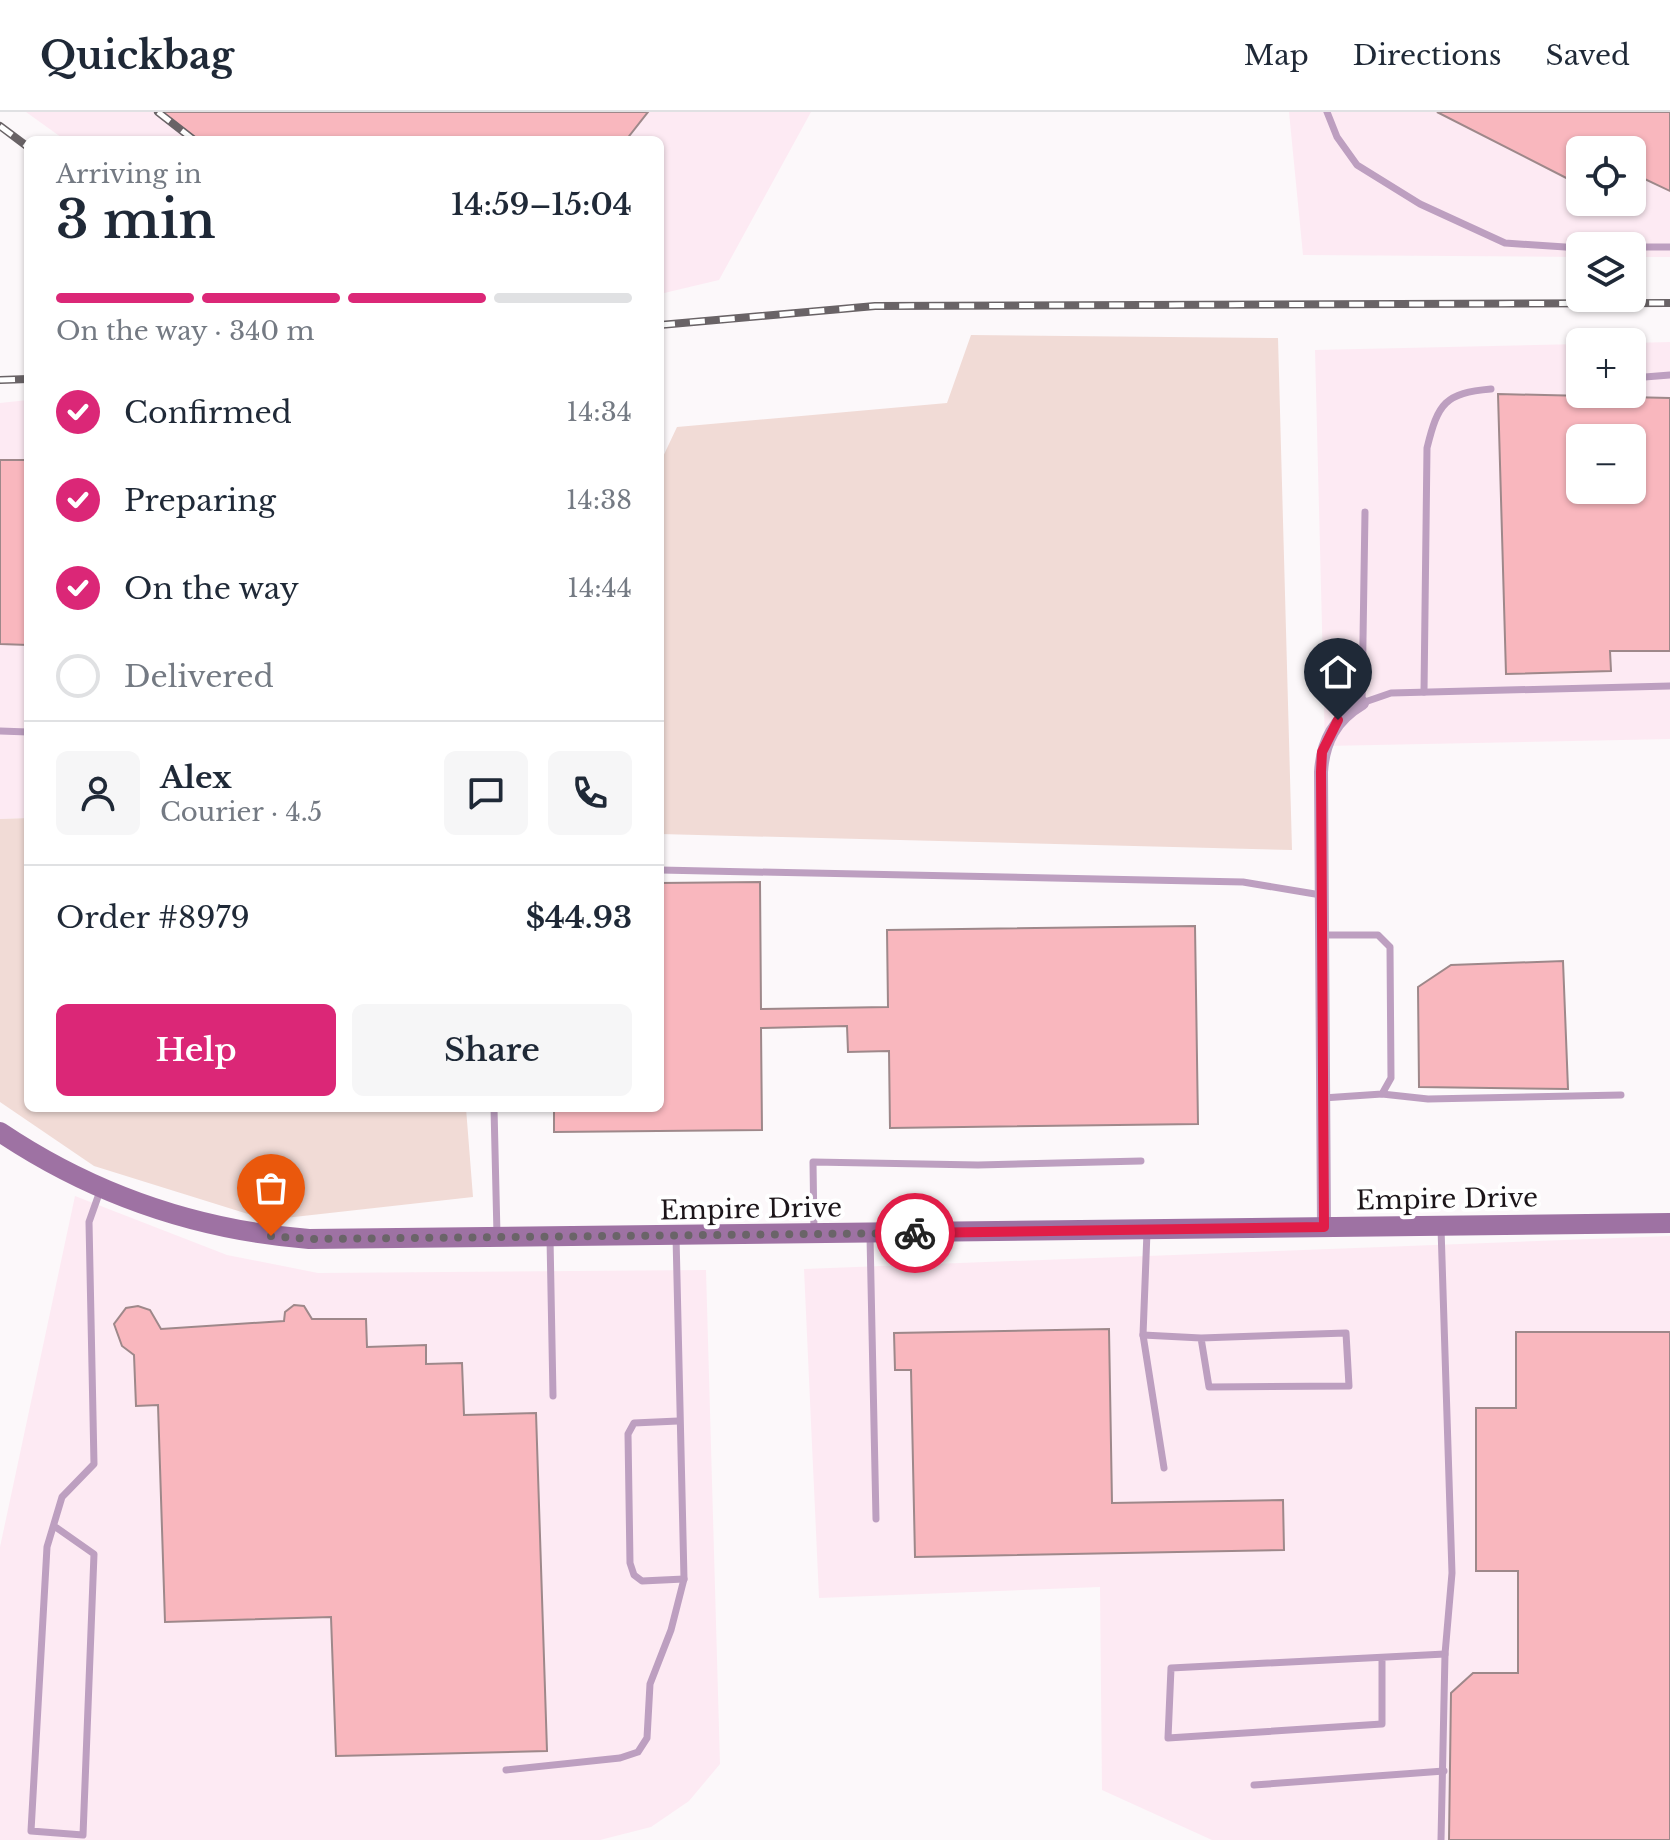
<!DOCTYPE html>
<html lang="en">
<head>
<meta charset="utf-8">
<style>
	:root { --surface:#fff; --page:#f6f6f7; --text:#1f2937; --muted:#747a83; --line:#e0e1e3; --accent:#db2777 }
	body { margin:0; font-family:"Libre Baskerville",serif; background:var(--page); color:var(--text); height:100vh; display:flex; flex-direction:column; font-size:30px; white-space:nowrap }
	* { box-sizing:border-box; margin:0 }
	p { font-size:26px; color:var(--muted) }
	.icon { flex:none; width:44px; height:44px; fill:none; stroke:currentColor; stroke-width:2; stroke-linecap:round; stroke-linejoin:round }
	.map { position:relative; flex:1; overflow:hidden }
	.sheet { position:absolute; left:24px; top:24px; width:640px; height:976px; display:flex; flex-direction:column; background:var(--surface); border-radius:12px; box-shadow:0 2px 6px #0004 }
	.sheet>* { flex:none }
	.tools { position:absolute; left:1566px; top:24px; display:grid; gap:16px }
	.tools a { display:grid; place-items:center; width:80px; height:80px; border-radius:12px; background:var(--surface); box-shadow:0 2px 6px #0004; font-size:40px }
	.pin { position:absolute; display:grid; place-items:center; width:68px; height:68px; color:#fff; margin:-82px -34px; border-radius:50% 50% 50% 0; rotate:-45deg; box-shadow:0 0 8px #0007 }
	.pin .icon { rotate:45deg }
	.courier { position:absolute; display:grid; place-items:center; width:80px; height:80px; margin:-40px; border:6px solid #e11d48; border-radius:50%; background:#fff; color:#222; box-shadow:0 2px 10px #0007 }
	.head em { font-style:normal; font-weight:600 }
	.head div { display:flex; flex-direction:column-reverse }
	.head { display:flex; align-items:center; justify-content:space-between; height:136px; padding:0 32px }
	h1 { font-size:52px; font-weight:600; line-height:60px }
	.bar { display:grid; grid-template-columns:repeat(4,1fr); gap:12px 8px; align-content:center; height:96px; padding:0 32px }
	.bar i { height:10px; border-radius:6px; background:var(--line) }
	.bar .on { background:var(--accent) }
	.bar p { grid-column:span 4 }
	.line { display:flex; align-items:center; gap:20px; padding:0 32px; border-top:2px solid var(--line) }
	.line div { flex:1 }
	.round { display:grid; place-items:center; flex:none; width:84px; height:84px; border-radius:12px; background:var(--page) }
	ol { padding:0 32px; list-style:none }
	li { display:flex; align-items:center; gap:24px; height:88px }
	li p { margin-inline-start:auto }
	li .icon { padding:8px; border-radius:50%; background:var(--accent); color:#fff; stroke-width:4 }
	li:last-child { color:var(--muted) }
	li i { width:44px; height:44px; border:4px solid var(--line); border-radius:50% }
	.action { display:flex; gap:16px; margin-top:auto; padding:16px 32px }
	.action a { flex:1; height:92px; border-radius:12px; background:var(--accent); color:#fff; font-size:32px; font-weight:600; line-height:92px; text-align:center }
	.action a+a { background:var(--page); color:var(--text) }
	header { display:flex; align-items:center; gap:48px; box-sizing:border-box; height:112px; padding:0 40px; background:var(--surface); border-bottom:2px solid var(--line) }
	header strong { font-size:38px }
	nav { display:flex; gap:44px; margin-inline-start:auto; font-size:28px }
	.map>svg:first-child { display:block }
</style>
</head>
<body>
<header>
<strong>Quickbag</strong>
<nav><a>Map</a><a>Directions</a><a>Saved</a></nav>
</header>
<div class="map">
<svg width="1670" height="1728" viewBox="0 0 1670 1728">
	<rect width="100%" height="100%" fill="#fcf8fa"/>
	<g fill="#fdeaf3" fill-rule="evenodd">
		<polygon points="26,0 811,0 719,168 660,182 660,28 65,28"/>
		<path d="M1289,0h381v145h-38v-11h-52v11l-277,-2zM1580,38h52v52h-52z"/>
		<path d="M1670,230v397l-345,7 -10,-396 265,-6v50h52v-51zM1580,326h52v52h-52z"/>
		<polygon points="28,288 28,706 0,707 0,291"/>
		<polygon points="75,1084 227,1143 318,1161 706,1158 720,1652 689,1689 651,1715 600,1728 0,1728 0,1435"/>
		<polygon points="1670,1124 1670,1728 1212,1728 1102,1678 1100,1475 819,1486 804,1157"/>
	</g>
	<g fill="#f1dbd6">
		<polygon points="971,223 1278,226 1292,738 660,722 660,351 677,315 947,291"/>
		<polygon points="28,706 28,996 466,996 473,1085 267,1108 94,1054 0,990 0,707"/>
	</g>
	<g fill="#f9b7be" stroke="#9e888a" stroke-width="2" fill-rule="evenodd">
		<polygon points="161,0 648,0 626,28 198,28"/>
		<polygon points="1437,0 1670,0 1670,79 1632,61 1632,38 1580,38 1580,73"/>
		<path d="M1498,282l172,4v253h-60l1,20 -105,3zM1580,326h52v52h-52z"/>
		<polygon points="0,348 28,348 28,533 0,532"/>
		<polygon points="760,770 761,897 888,895 887,818 1195,814 1198,1012 890,1016 889,939 848,940 847,914 761,916 762,1018 554,1020 554,996 660,996 660,771"/>
		<polygon points="1563,849 1568,977 1419,975 1418,875 1451,853"/>
		<polygon points="294,1193 304,1194 312,1207 366,1207 367,1235 426,1233 426,1252 462,1251 464,1303 536,1301 547,1639 336,1644 331,1505 165,1510 158,1293 136,1294 134,1243 122,1234 114,1212 126,1196 138,1194 150,1198 161,1217 284,1209 285,1200"/>
		<polygon points="1109,1217 1112,1391 1283,1388 1284,1438 915,1445 911,1258 895,1258 894,1221"/>
		<polygon points="1516,1220 1670,1220 1670,1728 1449,1728 1451,1581 1473,1561 1518,1561 1518,1459 1476,1459 1476,1296 1516,1296"/>
	</g>
	<g fill="none" stroke-linecap="round" stroke-linejoin="round">
		<g stroke="#bd9fc0" stroke-width="7">
			<polyline points="1327,0 1337,25 1357,53 1420,92 1505,131 1580,136"/>
			<polyline points="1632,135 1670,135"/>
			<polyline points="1632,266 1670,263"/>
			<polyline points="1365,400 1362,591 1391,581 1670,574"/>
			<path d="M1424,580l3,-244c11,-45 18,-55 64,-59"/>
			<polyline points="0,619 28,620"/>
			<polyline points="660,758 1243,770 1321,783"/>
			<polyline points="1322,823 1378,823 1390,835 1391,966 1382,982 1323,986"/>
			<polyline points="1382,982 1428,987 1621,983"/>
			<polyline points="494,996 497,1123"/>
			<polyline points="814,1120 813,1050 978,1053 1141,1049"/>
			<polyline points="1147,1120 1143,1223 1164,1356"/>
			<polyline points="870,1124 876,1407"/>
			<polyline points="550,1126 553,1284"/>
			<polyline points="1143,1223 1201,1226 1346,1221 1349,1274 1209,1275 1201,1226"/>
			<polyline points="678,1309 634,1311 628,1322 630,1451 634,1463 642,1469 684,1467"/>
			<polyline points="54,1414 94,1442 83,1723 31,1719 47,1435 62,1385 94,1352 89,1110 100,1079"/>
			<polyline points="1382,1547 1382,1612 1168,1626 1171,1556 1445,1542"/>
			<polyline points="506,1658 620,1646 638,1640 647,1626 650,1572 671,1518 684,1467 676,1124"/>
			<polyline points="1254,1673 1444,1659"/>
			<polyline points="1441,1728 1445,1542 1452,1461 1441,1116"/>
		</g>
		<path stroke="#bd9fc0" stroke-width="14" d="M1324,1115l-3,-455c2,-31 14,-53 41,-69"/>
		<path stroke="#9e72a3" stroke-width="20" d="M0,1020c94,63 196,98 309,107l1361,-16"/>
		<g stroke="#696366" stroke-width="8">
			<g id="rail">
				<polyline points="158,0 194,28"/>
				<polyline points="0,14 28,35"/>
				<polyline points="660,213 875,194 1670,191"/>
				<polyline points="0,268 28,267"/>
			</g>
		</g>
		<use href="#rail" stroke="#fff" stroke-width="5" stroke-dasharray="15" stroke-linecap="butt"/>
	</g>
	<g fill="none" stroke-linecap="round" stroke-linejoin="round">
		<polyline stroke="#6a6468" stroke-width="8" stroke-dasharray="0 14.4" points="271,1124 309,1127 915,1121"/>
		<polyline stroke="#e11d48" stroke-width="10" points="915,1121 1324,1115 1321,660 1322,640 1338,608"/>
	</g>
	<g text-anchor="middle" dominant-baseline="central" stroke-width="8" stroke-linejoin="round" paint-order="stroke">
		<g font-size="26" fill="#1c1519" stroke="#fff">
			<text transform="translate(1447 1087) rotate(-1)">Empire Drive</text>
			<text transform="translate(751 1097) rotate(-1)">Empire Drive</text>
		</g>
	</g>
</svg>
<div class="tools">
<a><svg class="icon" aria-label="locate" viewBox="0 0 24 24"><circle cx="12" cy="12" r="6"/><path d="M12 2v4M12 18v4M2 12h4M18 12h4"/></svg></a>
<a><svg class="icon" aria-label="layers" viewBox="0 0 24 24"><path d="M12 4l9 5-9 5-9-5zM3 14l9 5 9-5"/></svg></a>
<a>+</a>
<a>−</a>
</div>
<div class="pin" style="left:271px;top:1124px;background:#ea580c"><svg class="icon" aria-label="bag" viewBox="0 0 24 24"><path d="M5 8h14l-1 12H6zM9 8a3 3 0 0 1 6 0"/></svg></div>
<div class="pin" style="left:1338px;top:608px;background:#1f2937"><svg class="icon" aria-label="home" viewBox="0 0 24 24"><path d="M3 11l9-7 9 7M6 9v11h12V9"/></svg></div>
<div class="courier" style="left:915px;top:1121px"><svg class="icon" aria-label="bike" viewBox="0 0 24 24"><circle cx="6" cy="16" r="4"/><circle cx="18" cy="16" r="4"/><path d="M6 16l4-8h5l3 8M10 8l3 8H6M13 5h3"/></svg></div>
<section class="sheet">
<div class="head"><div><h1>3 min</h1><p>Arriving in</p></div><em>14:59–15:04</em></div>
<div class="bar"><i class="on"></i><i class="on"></i><i class="on"></i><i></i><p>On the way · 340 m</p></div>
<ol>
<li><svg class="icon" aria-label="check" viewBox="0 0 24 24"><path d="M5 12l5 5 9-10"/></svg>Confirmed<p>14:34</p></li>
<li><svg class="icon" aria-label="check" viewBox="0 0 24 24"><path d="M5 12l5 5 9-10"/></svg>Preparing<p>14:38</p></li>
<li><svg class="icon" aria-label="check" viewBox="0 0 24 24"><path d="M5 12l5 5 9-10"/></svg>On the way<p>14:44</p></li>
<li><i></i>Delivered</li>
</ol>
<div class="line" style="height:144px"><a class="round"><svg class="icon" aria-label="person" viewBox="0 0 24 24"><circle cx="12" cy="8" r="4"/><path d="M4 21q1-7 8-7t8 7"/></svg></a><div><b>Alex</b><p>Courier · 4.5</p></div><a class="round"><svg class="icon" aria-label="chat" viewBox="0 0 24 24"><path d="M4 5h16v11H9l-5 4z"/></svg></a><a class="round"><svg class="icon" aria-label="phone" viewBox="0 0 24 24"><path d="M5 4h4l2 5-3 2q2 4 5 5l2-3 5 2v4C11 20 4 13 5 4z"/></svg></a></div>
<div class="line" style="height:104px"><div>Order #8979</div><b>$44.93</b></div>
<div class="action"><a>Help</a><a>Share</a></div>
</section>
</div>
</body>
</html>
